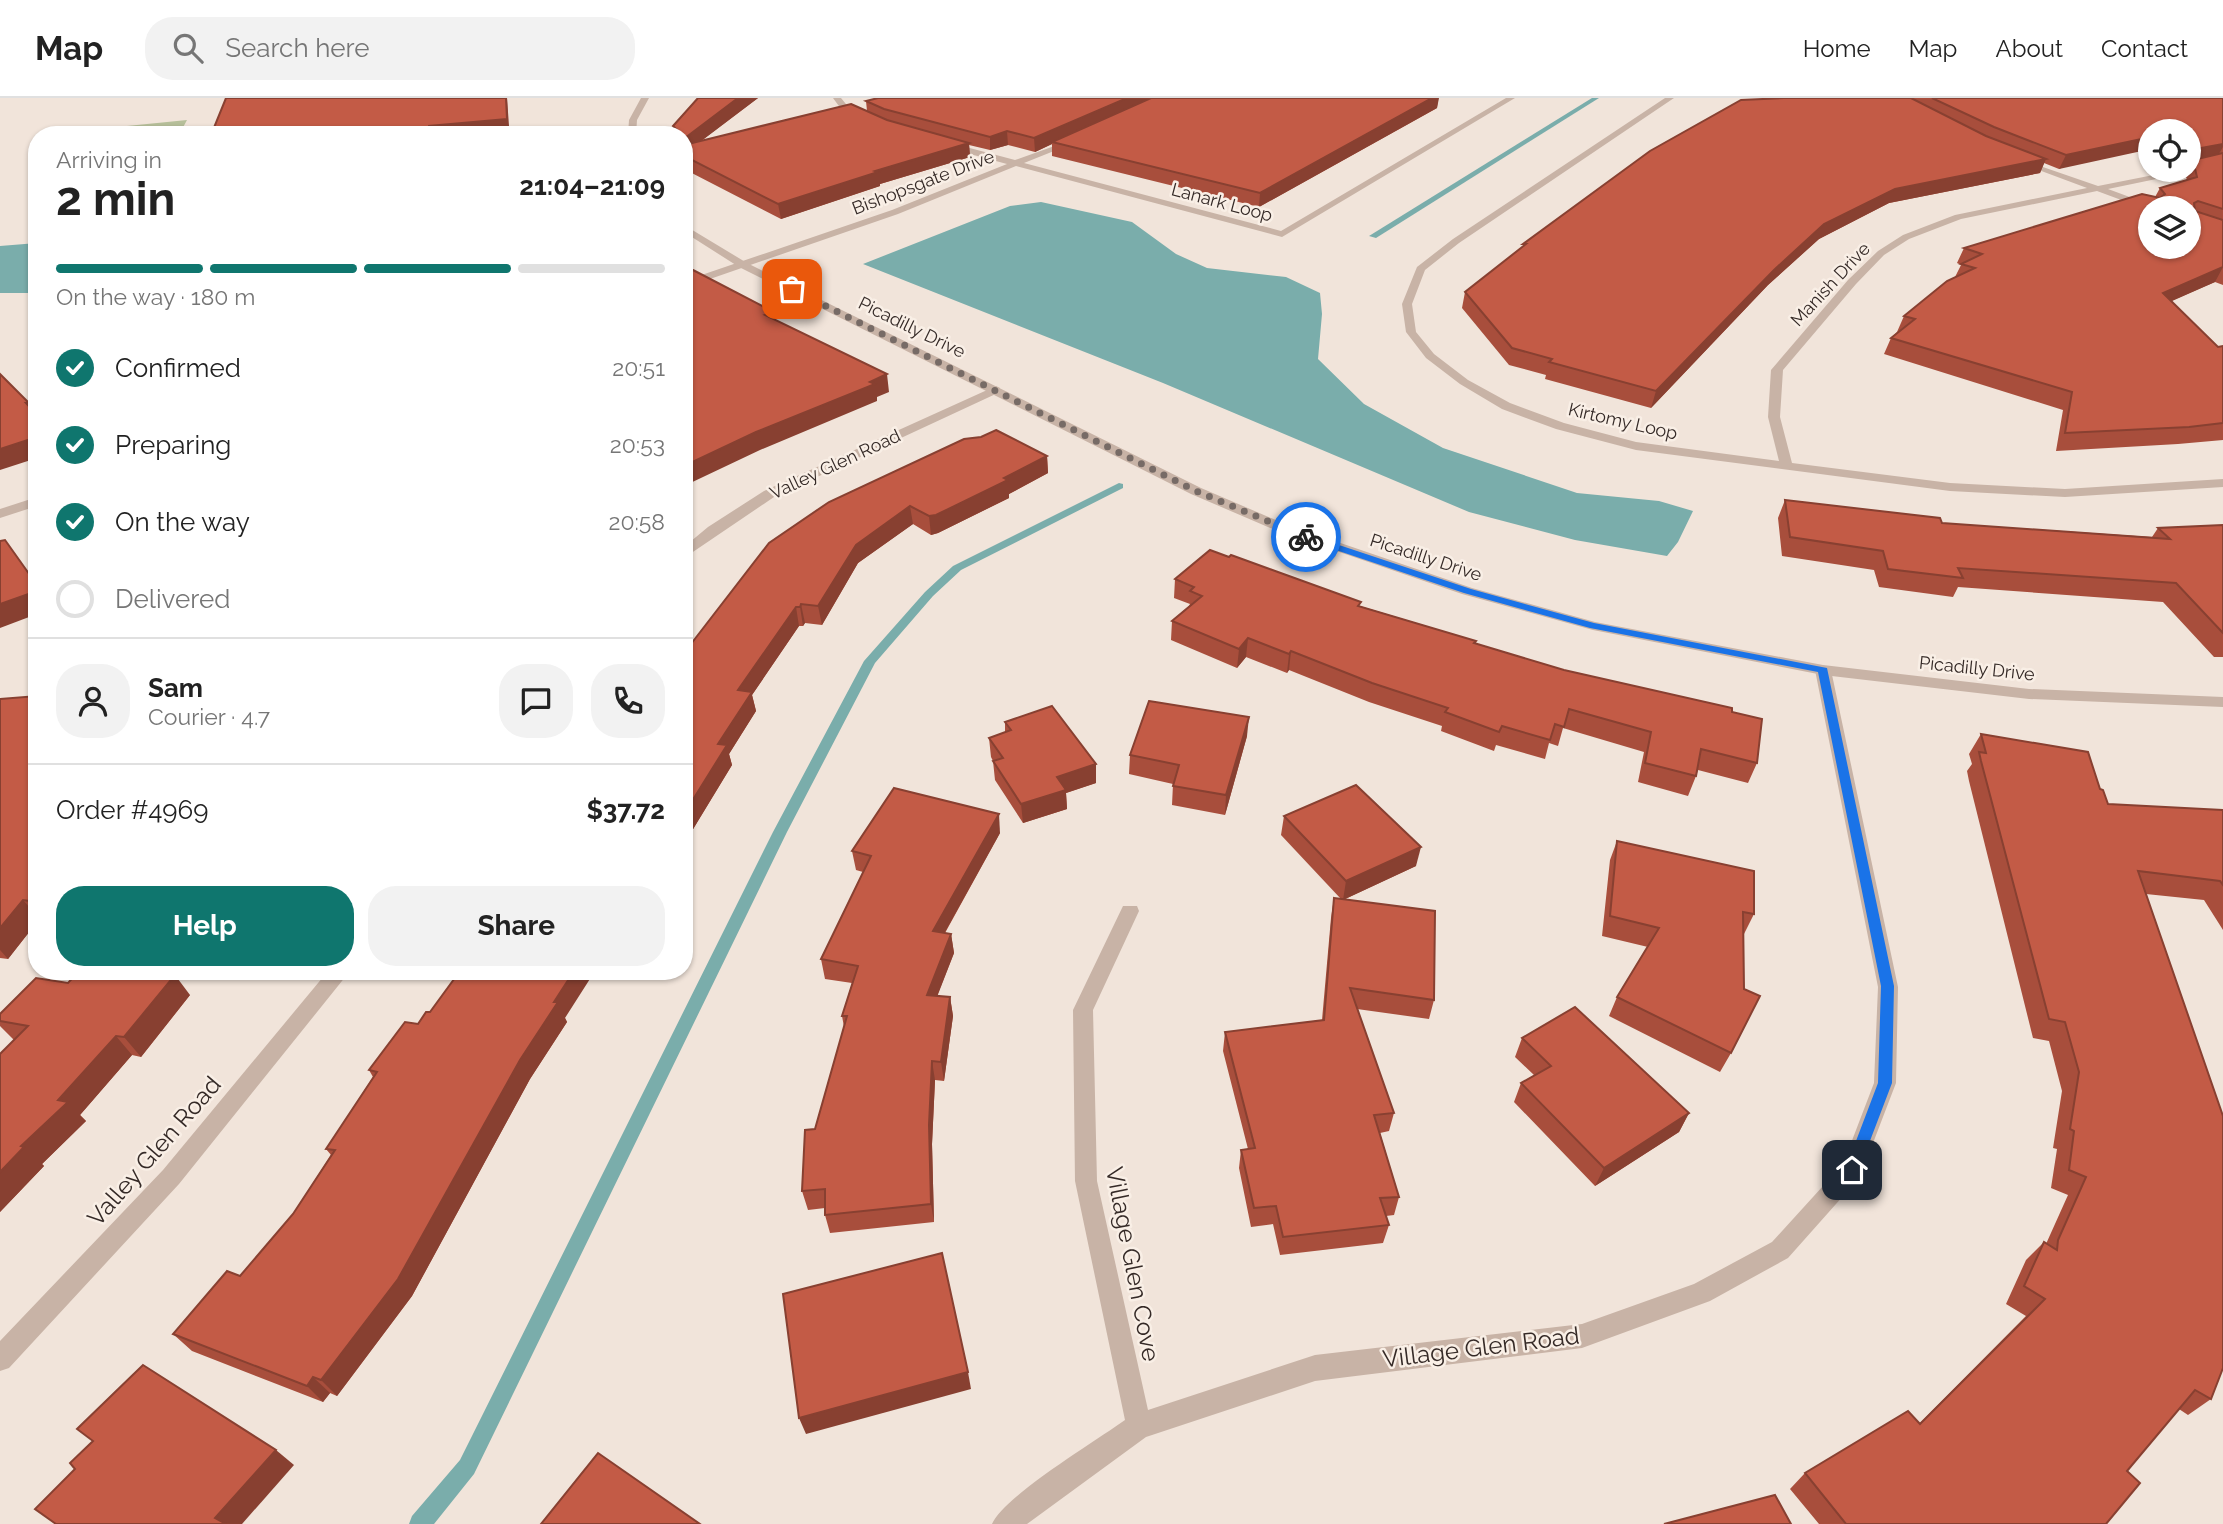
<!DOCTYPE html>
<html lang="en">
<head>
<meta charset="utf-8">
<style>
	:root { --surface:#fff; --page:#f2f2f2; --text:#222; --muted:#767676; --line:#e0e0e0; --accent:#0f766e }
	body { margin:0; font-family:Raleway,sans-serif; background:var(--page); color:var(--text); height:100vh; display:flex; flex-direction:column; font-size:26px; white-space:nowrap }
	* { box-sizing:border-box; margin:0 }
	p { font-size:23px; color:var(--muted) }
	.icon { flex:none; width:38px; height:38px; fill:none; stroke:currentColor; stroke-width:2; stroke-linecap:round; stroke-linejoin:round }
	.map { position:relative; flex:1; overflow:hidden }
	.side { position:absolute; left:28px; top:28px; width:665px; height:854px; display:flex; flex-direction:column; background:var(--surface); border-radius:28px; box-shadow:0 2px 5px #0004 }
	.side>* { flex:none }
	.controls { position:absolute; left:2138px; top:21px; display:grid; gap:14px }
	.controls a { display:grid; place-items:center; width:63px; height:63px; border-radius:50%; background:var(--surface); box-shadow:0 2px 5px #0004; font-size:35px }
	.pin { position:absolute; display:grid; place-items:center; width:60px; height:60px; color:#fff; margin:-30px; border-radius:14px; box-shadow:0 4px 10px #0006 }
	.courier { position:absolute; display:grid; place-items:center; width:70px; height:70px; margin:-35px; border:5px solid #1a73e8; border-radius:50%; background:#fff; color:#222; box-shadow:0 2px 9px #0007 }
	.head em { font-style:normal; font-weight:700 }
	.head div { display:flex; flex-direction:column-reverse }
	.head { display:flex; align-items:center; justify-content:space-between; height:119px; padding:0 28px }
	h1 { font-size:46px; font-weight:700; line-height:52px }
	.bar { display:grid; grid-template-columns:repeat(4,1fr); gap:10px 7px; align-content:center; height:84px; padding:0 28px }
	.bar i { height:9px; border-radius:5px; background:var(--line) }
	.bar .active { background:var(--accent) }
	.bar p { grid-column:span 4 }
	.line { display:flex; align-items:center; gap:18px; padding:0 28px; border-top:2px solid var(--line) }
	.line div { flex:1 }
	.round { display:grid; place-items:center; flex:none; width:74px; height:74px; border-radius:28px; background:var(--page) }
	ol { padding:0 28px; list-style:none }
	li { display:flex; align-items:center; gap:21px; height:77px }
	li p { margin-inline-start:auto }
	li .icon { padding:7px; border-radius:50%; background:var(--accent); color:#fff; stroke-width:4 }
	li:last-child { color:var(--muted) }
	li i { width:38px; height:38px; border:4px solid var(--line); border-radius:50% }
	.primary-button { display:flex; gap:14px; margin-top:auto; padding:14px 28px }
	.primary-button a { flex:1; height:80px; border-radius:28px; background:var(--accent); color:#fff; font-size:28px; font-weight:700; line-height:80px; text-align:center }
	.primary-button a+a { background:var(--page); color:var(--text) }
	header { display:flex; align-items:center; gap:42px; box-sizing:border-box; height:98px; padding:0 35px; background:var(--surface); border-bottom:2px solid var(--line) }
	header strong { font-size:33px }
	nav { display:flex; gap:38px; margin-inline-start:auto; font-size:24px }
	.search { width:490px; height:63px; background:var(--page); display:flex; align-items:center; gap:18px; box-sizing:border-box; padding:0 24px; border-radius:28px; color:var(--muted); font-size:26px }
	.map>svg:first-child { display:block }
</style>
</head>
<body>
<header>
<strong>Map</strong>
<div class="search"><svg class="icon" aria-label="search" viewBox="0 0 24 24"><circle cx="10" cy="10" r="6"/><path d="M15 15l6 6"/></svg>Search here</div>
<nav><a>Home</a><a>Map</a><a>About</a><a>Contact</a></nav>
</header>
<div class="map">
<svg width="2223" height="1426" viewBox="0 0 2223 1426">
	<rect width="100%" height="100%" fill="#f1e4da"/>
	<polygon fill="#b6bf9a" points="187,22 179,37 111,37 117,29"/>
	<g fill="#7aadab">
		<polygon points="1041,104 1132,124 1176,156 1207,170 1286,179 1320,195 1322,216 1318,261 1364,306 1443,350 1577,395 1659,403 1693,413 1678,444 1667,458 1575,442 1469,414 1163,285 863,166 1010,108"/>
		<polygon points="37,145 37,195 0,195 0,148"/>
	</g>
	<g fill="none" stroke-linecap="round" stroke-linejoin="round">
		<g fill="#7aadab" fill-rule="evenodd">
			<polygon points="1592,0 1599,0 1376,140 1369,138"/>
			<polygon points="1119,385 1123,386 1123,390 961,472 933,498 875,565 787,734 474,1376 434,1426 409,1426 412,1418 460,1362 773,734 864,563 925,494 953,468"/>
		</g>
		<g fill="#c8b3a6" fill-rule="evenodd">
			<polygon points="833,0 841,0 850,11 867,22 860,24 844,15"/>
			<polygon points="1506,0 1515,0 1282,139 1016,68 898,116 684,190 684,183 892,112 1007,66 944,49 947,44 1015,62 1074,41 1074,45 1024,65 1281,133"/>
			<polygon points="1665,0 1674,0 1459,145 1425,172 1412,206 1416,234 1434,256 1468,282 1510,305 1564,325 1636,344 1779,363 1768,319 1771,272 1848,182 1878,153 1903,137 1955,117 2087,90 2017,64 2017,60 2098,88 2189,70 2190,74 2108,91 2154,108 2155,110 2151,110 2151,113 2097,93 1961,121 1909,141 1884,157 1856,186 1783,272 1780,319 1792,365 1950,385 2065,391 2223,381 2223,389 2065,399 1950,393 1636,352 1556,331 1502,311 1460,286 1426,260 1406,234 1402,206 1417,169 1453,141"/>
			<polygon points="996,288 1000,290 1000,294 774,399 684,460 684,449 708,429 764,393"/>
			<polygon points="37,399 37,408 0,420 0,411"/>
			<path d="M1823,567l8,5 67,317 -2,96 -36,94 -72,81 -78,43 -128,47 -267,33 -169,56 -119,87h-35c12,-28 104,-83 133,-104l-50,-239 -2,-171 50,-104h14l2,5 -46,99 4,171 51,229 167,-55 267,-31 112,-40 78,-42 71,-78 31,-81 4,-96 -63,-317z"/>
			<polygon points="328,873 350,873 179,1086 9,1270 0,1273 0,1243 163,1072"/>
		</g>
		<g fill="#c8b3a6" fill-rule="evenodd">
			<polygon points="641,0 649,0 637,22 636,37 628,37 629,22"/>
			<polygon points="684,127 747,165 1201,390 1285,426 1472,490 1595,524 1823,567 2029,591 2223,599 2223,609 2029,601 1823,577 1593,532 1462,496 1275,432 1191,396 739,169 684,134"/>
		</g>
	</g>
	<g fill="#a84e3c">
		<polygon points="698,0 758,0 701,43 867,13 866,3 1438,0 1437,10 1259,109 1052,58 1052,46 1035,54 1008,47 990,52 969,47 970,59 880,86 880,88 781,121 684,71 684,37 675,37 673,28"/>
		<polygon points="1784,0 2223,0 2223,187 2215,184 2171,203 2218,249 2223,248 2223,342 2178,346 2056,353 2063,312 1884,256 1891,240 1897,234 1904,218 1955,179 1961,167 1957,165 1964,150 2155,99 2160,90 2187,82 2185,76 2187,72 2189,72 2189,68 2191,65 2189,65 2189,33 2151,33 2059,71 2044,65 2040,75 1889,105 1819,141 1768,187 1651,310 1545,281 1546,277 1509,267 1462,210 1465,194 1523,148 1523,146"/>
		<polygon points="1047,358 1048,375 1009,396 1009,400 938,435 931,437 913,426 858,465 822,527 805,525 803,528 799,528 752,597 756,613 729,656 732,667 684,746 684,555 769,445"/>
		<polygon points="1785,402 1942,425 2152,439 2158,430 2223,427 2223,559 2214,559 2163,504 1958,489 1953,499 1879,489 1874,472 1782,458 1778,420"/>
		<polygon points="1175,481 1360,508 1476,543 1475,546 1564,572 1732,614 1757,665 1748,685 1698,672 1696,678 1688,698 1638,684 1644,654 1563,630 1558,648 1549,645 1545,661 1496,647 1494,653 1441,633 1442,628 1369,604 1289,572 1287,575 1246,559 1237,570 1171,542 1172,523 1189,508 1190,506 1174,500"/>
		<polygon points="37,598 37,824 8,861 0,860 0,601"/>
		<polygon points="1005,624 1096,666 1096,685 1066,695 1067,711 1023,725 995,682 993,663 991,659 989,640 1005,634"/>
		<polygon points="1981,636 2100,691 2108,706 2223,712 2223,832 2204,802 2146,796 2211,1301 2188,1317 2179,1311 2127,1373 2106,1426 1819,1426 1790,1391 1805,1375 1920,1325 2026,1218 2006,1206 2026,1162 2044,1144 2046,1146 2068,1097 2051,1090 2057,1051 2053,1050 2062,993 2049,943 2033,940 1969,683 1967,673 1972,666 1969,656"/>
		<polygon points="1247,638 1225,717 1172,707 1173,686 1129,676 1130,657"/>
		<polygon points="1284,718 1416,768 1345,801 1434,902 1429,921 1357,911 1394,1015 1389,1033 1380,1035 1399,1099 1394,1117 1386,1118 1389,1127 1383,1145 1280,1157 1273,1126 1251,1129 1239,1070 1241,1052 1248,1051 1223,953 1225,934 1322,922 1331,820 1334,800 1341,801 1281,737"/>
		<polygon points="1000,735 945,835 951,836 954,855 937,898 950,899 953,918 944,983 935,982 932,1046 934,1124 830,1135 825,1117 825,1110 808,1112 802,1093 815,1031 844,929 842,918 852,885 825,881 821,861 863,774 856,772 852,753"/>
		<polygon points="1617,743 1754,816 1744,836 1731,955 1720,974 1609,918 1617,899 1648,849 1602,838 1610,762"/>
		<polygon points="68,885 190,897 141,959 132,957 80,1017 86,1023 42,1066 44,1068 0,1114 14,942 0,928 0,916"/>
		<polygon points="565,920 567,924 530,981 412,1198 337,1298 330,1295 323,1304 192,1253 173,1236 240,1178 293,1116 331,1057 326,1051 373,979 369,972 418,926"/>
		<polygon points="1522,940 1689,1015 1679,1034 1595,1088 1514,1004 1521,985 1534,977 1515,959"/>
	</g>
	<g fill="#884031">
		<polygon points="506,0 507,0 509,28 431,35 431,37 428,37 429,28"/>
		<polygon points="738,0 758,0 688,53 685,40"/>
		<polygon points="1127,0 1157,0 1052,44 1052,46 1035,54 1034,40"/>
		<polygon points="1424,0 1439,0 1437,10 1259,109 1260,95"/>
		<polygon points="1007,33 1008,47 990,52 990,39"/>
		<polygon points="2151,39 2151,51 2059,71 2066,57"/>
		<polygon points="969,45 970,59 880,86 880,88 781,121 778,106 875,73"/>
		<polygon points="2223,46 2223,49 2217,59 2193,62 2191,65 2189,65 2189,58 2191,55 2196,51"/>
		<polygon points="2046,61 2040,75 1889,105 1819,141 1768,187 1651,310 1656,293 1774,172 1824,126 1895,91"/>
		<polygon points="2223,169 2215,184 2154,211 2163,195"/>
		<polygon points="774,214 777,230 765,217"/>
		<polygon points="887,276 889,294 877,299 877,303 760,352 684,388 684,368 756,334"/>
		<polygon points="37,339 37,360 0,372 0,351"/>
		<polygon points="1047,358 1048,375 1009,396 1009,400 938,435 931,437 929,418"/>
		<polygon points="910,408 913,426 858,465 822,527 818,508 856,447"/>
		<polygon points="37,493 37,516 0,530 0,506"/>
		<polygon points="801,506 805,525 803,528 800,509"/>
		<polygon points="796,509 799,528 752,597 756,613 729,656 732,667 684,746 684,716 718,646 738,592"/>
		<polygon points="1248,540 1246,559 1237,570 1239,551"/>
		<polygon points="1291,553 1289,572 1287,575 1289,556"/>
		<polygon points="1249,619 1247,638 1225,717 1226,697"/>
		<polygon points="1096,666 1096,685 1066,695 1067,711 1023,725 1021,706 1057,679"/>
		<polygon points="999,716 1000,735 935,852 933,833"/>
		<polygon points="1421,749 1416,768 1343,802 1346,783"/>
		<polygon points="23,802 37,818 37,824 8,861 0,852 0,830"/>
		<polygon points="951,836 954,855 930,917 927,897"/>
		<polygon points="574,873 595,873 565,920 567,924 530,981 412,1198 337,1298 321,1282 520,962 554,904"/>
		<polygon points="175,877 190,897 141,959 124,939"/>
		<polygon points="950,899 953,918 944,983 941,964"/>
		<polygon points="116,938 132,957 80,1017 86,1023 42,1066 44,1068 0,1114 0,1074 58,1002"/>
		<polygon points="932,963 935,982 932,1046 934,1124 931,1106 929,1027"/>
		<polygon points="1689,1015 1679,1034 1595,1088 1604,1070"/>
		<polygon points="968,1274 971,1291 806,1336 799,1320"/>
		<polygon points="313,1279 330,1295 323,1304 307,1288"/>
		<polygon points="276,1352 294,1367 242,1426 223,1426 215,1420"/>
	</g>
	<g fill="#c35b46" stroke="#884031" stroke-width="2" fill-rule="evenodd">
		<polygon points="226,0 506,0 507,21 429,28 428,37 211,37"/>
		<polygon points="698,0 738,0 685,40 684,37 682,37 673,28"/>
		<polygon points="878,0 1127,0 1034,40 1007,33 990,39 884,11 866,3"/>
		<polygon points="1151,0 1432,0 1260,95 1052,44"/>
		<polygon points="1784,0 1911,0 1986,38 2046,61 1895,91 1824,126 1774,172 1656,293 1549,264 1552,261 1512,250 1465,194 1526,146 1523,146 1650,53 1741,2"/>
		<polygon points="1932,0 2223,0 2223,46 2196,51 2191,55 2189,50 2189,33 2185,33 2184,32 2178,33 2151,33 2151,39 2066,57 1994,29"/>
		<polygon points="851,6 887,22 969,45 875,73 878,74 778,106 684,58 684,47"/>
		<path d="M2223,55v56l-25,-8 -4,2 1,8 28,9v47l-60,26 55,54 5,-1v77l-34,4 -124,6 7,-41 -181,-54 24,-19 -11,-3 43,-35 28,-13 -14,-4 21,-10 -18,-6 178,-54 18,4 5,-4 -5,-6 37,-11 -4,-17zM2151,110h38v39h-38z"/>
		<polygon points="693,172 774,214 765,217 887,276 870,284 875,286 756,334 684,368 684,175"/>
		<polygon points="0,276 29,305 26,305 37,317 37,339 0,351"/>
		<polygon points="996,332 1047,358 1004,380 1008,382 936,417 929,418 910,408 856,447 818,508 801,506 800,509 796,509 738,592 752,594 718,646 727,647 684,716 684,555 769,445 829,404 964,341 981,339"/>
		<polygon points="1785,402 1940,420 1942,425 2170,441 2158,430 2223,427 2223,535 2176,485 1958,470 1963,480 1888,471 1883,453 1790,439"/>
		<polygon points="5,442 37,487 37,493 0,506 0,443"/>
		<polygon points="1210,452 1229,459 1231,457 1361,504 1358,508 1476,543 1474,545 1564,572 1732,610 1732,614 1762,621 1757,665 1701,651 1696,678 1645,665 1651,634 1569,611 1564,629 1555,626 1550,642 1502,628 1499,634 1445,614 1448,610 1372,585 1291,553 1289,556 1248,540 1239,551 1172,523 1202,498 1190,493 1194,489 1175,481"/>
		<polygon points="37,598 37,804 23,802 0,830 0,601"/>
		<polygon points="1149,603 1249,619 1226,697 1173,688 1179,667 1130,657"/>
		<polygon points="1052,608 1096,666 1057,679 1066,692 1021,706 993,663 1003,660 989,640 1011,632 1005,624"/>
		<polygon points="1981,636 2088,654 2100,691 2103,692 2108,706 2223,712 2223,787 2220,783 2138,773 2223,1018 2223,1270 2211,1301 2195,1292 2127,1373 2140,1385 2106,1426 1846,1426 1805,1375 1908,1313 1920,1326 2045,1201 2024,1188 2044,1144 2057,1152 2058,1142 2086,1079 2069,1072 2074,1033 2070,1031 2079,974 2065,924 2049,921 1981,663 1979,654 1986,655"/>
		<polygon points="1356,687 1421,749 1346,783 1284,718"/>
		<polygon points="894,690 999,716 933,833 951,836 927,897 950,899 941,964 932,963 929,1027 931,1106 825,1117 825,1091 802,1093 805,1032 815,1031 847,918 842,918 858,868 821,861 871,758 852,753"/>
		<polygon points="1617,743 1754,773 1754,816 1743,814 1744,891 1760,898 1731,955 1617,899 1659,830 1610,818"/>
		<polygon points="1334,800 1435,813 1434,902 1350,890 1394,1015 1374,1017 1399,1099 1380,1100 1389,1127 1283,1139 1276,1108 1254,1110 1241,1052 1255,1050 1225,934 1324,922"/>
		<polygon points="79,873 151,873 175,877 124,939 116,938 58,1002 68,1004 21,1048 24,1049 0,1074 0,956 28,928 0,923 0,916 36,880 68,885"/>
		<polygon points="460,873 574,873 554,904 558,904 520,962 398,1181 321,1282 313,1279 307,1288 173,1236 227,1173 240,1178 293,1116 335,1052 326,1051 377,974 369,972 405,924 418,926 426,914 430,914"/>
		<polygon points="1575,909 1689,1015 1604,1070 1521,985 1551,968 1522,940"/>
		<polygon points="942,1155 968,1274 799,1320 783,1196"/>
		<polygon points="143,1267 276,1352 215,1420 226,1426 56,1426 35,1411 75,1371 70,1365 93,1343 77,1331"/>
		<polygon points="598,1355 700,1426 541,1426"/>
		<polygon points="1775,1397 1791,1426 1664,1426"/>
	</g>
	<polygon fill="#1a73e8" points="1306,436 1471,491 1594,525 1827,570 1894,888 1892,985 1857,1077 1852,1079 1845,1072 1878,985 1881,888 1818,574 1590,530 1464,495 1303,441 1302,439"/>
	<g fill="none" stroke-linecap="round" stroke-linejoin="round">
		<polyline stroke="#776b66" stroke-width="7" stroke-dasharray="0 12.6" points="792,191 1196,393 1306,439"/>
	</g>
	<g text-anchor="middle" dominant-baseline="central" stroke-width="5" stroke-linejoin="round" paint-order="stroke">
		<g font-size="18" fill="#352a27" stroke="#f9efe6">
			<text transform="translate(923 84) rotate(-21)">Bishopsgate Drive</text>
			<text transform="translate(1222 104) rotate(15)">Lanark Loop</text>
			<text transform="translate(1830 186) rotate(-47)">Manish Drive</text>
			<text transform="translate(912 229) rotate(26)">Picadilly Drive</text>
			<text transform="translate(1623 323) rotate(13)">Kirtomy Loop</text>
			<text transform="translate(835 366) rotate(-25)">Valley Glen Road</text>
			<text transform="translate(1426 459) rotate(18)">Picadilly Drive</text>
			<text transform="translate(1977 570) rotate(6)">Picadilly Drive</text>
		</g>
		<g font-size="24" fill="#352a27" stroke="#f9efe6">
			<text transform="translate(154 1053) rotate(-49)">Valley Glen Road</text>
			<text transform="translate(1133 1166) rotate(79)">Village Glen Cove</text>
			<text transform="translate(1481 1249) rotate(-7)">Village Glen Road</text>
		</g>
	</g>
</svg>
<div class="controls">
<a><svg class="icon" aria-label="locate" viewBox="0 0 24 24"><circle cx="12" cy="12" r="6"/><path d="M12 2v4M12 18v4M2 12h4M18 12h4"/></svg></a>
<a><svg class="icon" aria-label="layers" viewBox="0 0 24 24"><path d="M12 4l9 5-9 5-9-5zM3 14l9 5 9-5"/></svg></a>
</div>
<div class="pin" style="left:792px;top:191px;background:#ea580c"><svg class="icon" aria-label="bag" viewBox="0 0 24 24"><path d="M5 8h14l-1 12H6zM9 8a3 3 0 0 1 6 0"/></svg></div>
<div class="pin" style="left:1852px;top:1072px;background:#1f2937"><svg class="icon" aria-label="home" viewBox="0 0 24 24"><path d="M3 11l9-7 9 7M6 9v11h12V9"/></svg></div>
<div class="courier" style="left:1306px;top:439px"><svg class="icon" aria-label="bike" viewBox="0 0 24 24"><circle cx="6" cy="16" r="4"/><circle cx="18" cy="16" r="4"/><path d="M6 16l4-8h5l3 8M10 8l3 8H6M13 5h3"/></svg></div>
<section class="side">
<div class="head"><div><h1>2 min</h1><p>Arriving in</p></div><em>21:04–21:09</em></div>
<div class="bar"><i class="active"></i><i class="active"></i><i class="active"></i><i></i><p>On the way · 180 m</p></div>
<ol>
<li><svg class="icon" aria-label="check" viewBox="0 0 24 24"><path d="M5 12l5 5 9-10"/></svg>Confirmed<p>20:51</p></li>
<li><svg class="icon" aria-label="check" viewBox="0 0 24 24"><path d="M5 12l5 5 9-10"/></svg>Preparing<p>20:53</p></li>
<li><svg class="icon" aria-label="check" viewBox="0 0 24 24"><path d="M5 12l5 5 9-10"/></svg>On the way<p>20:58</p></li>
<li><i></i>Delivered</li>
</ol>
<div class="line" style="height:126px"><a class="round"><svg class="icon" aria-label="person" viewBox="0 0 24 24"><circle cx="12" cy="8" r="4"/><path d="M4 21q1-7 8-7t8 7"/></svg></a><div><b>Sam</b><p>Courier · 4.7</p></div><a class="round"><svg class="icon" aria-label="chat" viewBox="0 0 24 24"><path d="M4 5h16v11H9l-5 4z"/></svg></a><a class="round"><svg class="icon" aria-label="phone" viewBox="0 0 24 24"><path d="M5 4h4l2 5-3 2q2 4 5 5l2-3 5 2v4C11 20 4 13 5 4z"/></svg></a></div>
<div class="line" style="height:91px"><div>Order #4969</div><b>$37.72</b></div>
<div class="primary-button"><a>Help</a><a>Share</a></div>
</section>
</div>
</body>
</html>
